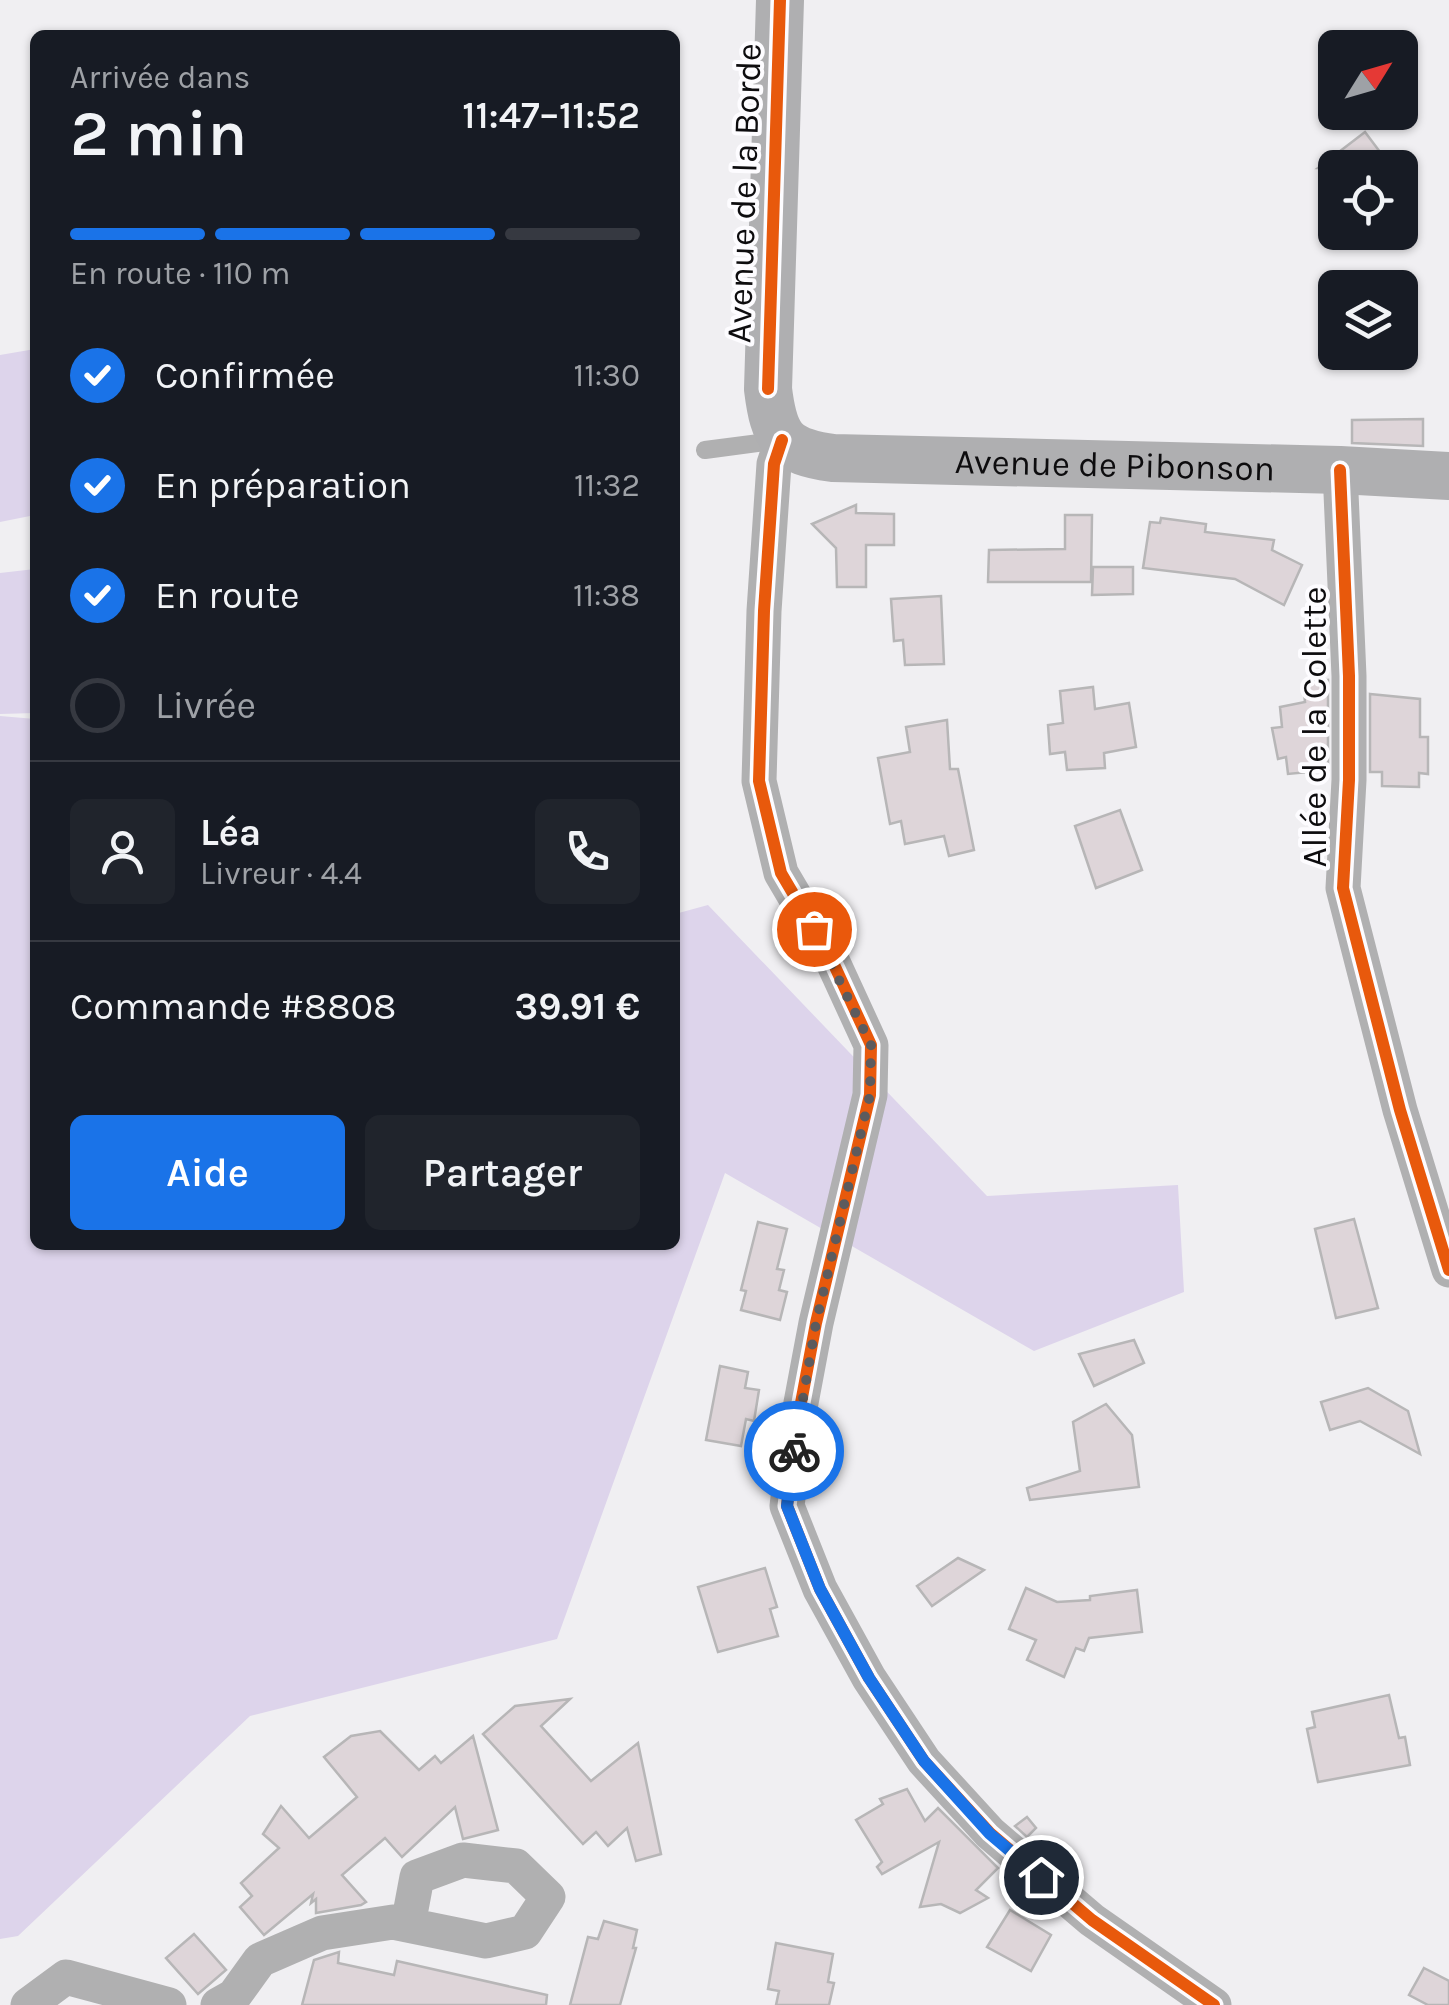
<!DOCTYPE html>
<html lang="fr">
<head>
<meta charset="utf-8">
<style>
	:root { --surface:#171b24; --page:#20242c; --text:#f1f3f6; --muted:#9ea1a6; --line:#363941; --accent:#1a73e8 }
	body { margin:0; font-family:Karla,sans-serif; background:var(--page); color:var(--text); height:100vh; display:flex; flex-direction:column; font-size:38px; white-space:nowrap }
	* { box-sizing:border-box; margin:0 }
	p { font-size:32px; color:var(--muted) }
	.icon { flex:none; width:55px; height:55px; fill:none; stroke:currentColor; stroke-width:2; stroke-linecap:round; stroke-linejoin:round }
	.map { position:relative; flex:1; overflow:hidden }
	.sheet { position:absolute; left:30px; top:30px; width:650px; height:1220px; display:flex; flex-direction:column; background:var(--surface); border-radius:15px; box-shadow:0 2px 8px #0004 }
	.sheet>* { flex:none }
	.needle { width:65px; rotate:53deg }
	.controls { position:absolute; left:1318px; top:30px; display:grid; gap:20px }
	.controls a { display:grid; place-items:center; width:100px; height:100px; border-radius:15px; background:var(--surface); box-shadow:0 2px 8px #0004; font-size:50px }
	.pin { position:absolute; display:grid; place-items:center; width:85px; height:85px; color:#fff; margin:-42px; border:5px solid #fff; border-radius:50%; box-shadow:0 2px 10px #0007 }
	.courier { position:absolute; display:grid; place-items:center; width:100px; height:100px; margin:-50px; border:8px solid #1a73e8; border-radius:50%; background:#fff; color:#222; box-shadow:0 2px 12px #0007 }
	.summary em { font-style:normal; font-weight:600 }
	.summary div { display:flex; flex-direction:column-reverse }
	.summary { display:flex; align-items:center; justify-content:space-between; height:170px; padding:0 40px }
	h1 { font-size:65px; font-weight:600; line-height:75px }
	.bar { display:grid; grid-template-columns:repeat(4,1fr); gap:15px 10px; align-content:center; height:120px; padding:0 40px }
	.bar i { height:12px; border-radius:8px; background:var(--line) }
	.bar .selected { background:var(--accent) }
	.bar p { grid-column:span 4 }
	.line { display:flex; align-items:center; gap:25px; padding:0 40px; border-top:2px solid var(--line) }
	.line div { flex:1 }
	.round { display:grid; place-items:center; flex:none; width:105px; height:105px; border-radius:15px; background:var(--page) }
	ol { padding:0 40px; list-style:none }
	li { display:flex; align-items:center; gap:30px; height:110px }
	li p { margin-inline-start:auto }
	li .icon { padding:10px; border-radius:50%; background:var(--accent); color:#fff; stroke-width:4 }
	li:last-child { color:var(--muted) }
	li i { width:55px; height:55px; border:5px solid var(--line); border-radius:50% }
	.primary-button { display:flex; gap:20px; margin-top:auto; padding:20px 40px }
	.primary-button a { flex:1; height:115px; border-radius:15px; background:var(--accent); color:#fff; font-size:40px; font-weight:600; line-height:115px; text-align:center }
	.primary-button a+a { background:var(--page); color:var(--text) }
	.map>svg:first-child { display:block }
</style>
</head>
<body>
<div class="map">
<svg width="1449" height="2005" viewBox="0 0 1449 2005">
	<rect width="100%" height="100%" fill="#f0eff2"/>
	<g fill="#ddd4eb">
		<polygon points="35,349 35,515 0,522 0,355"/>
		<polygon points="35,569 35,713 0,714 0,573"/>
		<polygon points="0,716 35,719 35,1245 675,1245 675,914 708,905 987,1196 1178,1185 1184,1292 1034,1351 725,1173 557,1639 250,1716 18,1936 0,1939"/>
	</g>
	<g fill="#ded5d9" stroke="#b7b6b7" stroke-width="2.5">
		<polygon points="1365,132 1392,168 1318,168"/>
		<polygon points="1423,419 1423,446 1352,443 1352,420"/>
		<polygon points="856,505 856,513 894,514 894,545 866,545 866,587 837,587 836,548 812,524"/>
		<polygon points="1065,515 1092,515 1091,582 988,582 989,550 1065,549"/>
		<polygon points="1161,518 1206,524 1205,532 1274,540 1272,550 1302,565 1284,605 1235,579 1143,568 1150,522 1160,523"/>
		<polygon points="1093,567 1133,567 1133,594 1092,595"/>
		<polygon points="941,596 944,664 905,665 903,640 894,641 891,599"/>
		<polygon points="1328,680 1328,770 1288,774 1286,757 1278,759 1272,728 1282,727 1280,707 1305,702 1304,692 1309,692 1308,682"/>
		<polygon points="1093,687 1095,709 1129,703 1136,747 1104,753 1105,768 1067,770 1065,752 1050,754 1048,725 1063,723 1060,691"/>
		<polygon points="1370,694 1420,699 1420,737 1428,737 1428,774 1419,773 1419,787 1382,786 1382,772 1370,772"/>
		<polygon points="947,720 950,769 958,769 974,850 949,856 944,836 905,844 901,821 890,824 878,758 910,752 906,727"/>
		<polygon points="1120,810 1142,870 1096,888 1075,826"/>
		<polygon points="1354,1219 1378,1308 1336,1318 1315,1229"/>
		<polygon points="758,1222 787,1229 777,1269 784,1270 779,1290 787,1292 780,1320 741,1310 746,1291 741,1290"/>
		<polygon points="1134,1340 1144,1363 1094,1386 1079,1354"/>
		<polygon points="720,1366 748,1372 745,1388 759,1390 754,1421 746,1419 741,1446 706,1440"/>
		<polygon points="1368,1388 1408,1411 1420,1454 1360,1421 1330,1430 1321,1402"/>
		<polygon points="1106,1404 1132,1435 1139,1487 1030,1500 1027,1488 1080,1471 1073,1422"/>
		<polygon points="958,1558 984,1570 932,1606 917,1586"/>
		<polygon points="765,1568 777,1607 770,1609 778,1636 718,1652 698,1587"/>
		<polygon points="1026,1588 1057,1602 1090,1600 1090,1596 1137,1590 1142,1632 1089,1638 1084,1651 1076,1648 1064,1677 1027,1660 1036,1640 1009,1629"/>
		<polygon points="1389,1695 1399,1738 1405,1737 1410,1765 1318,1782 1307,1729 1315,1727 1312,1712"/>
		<polygon points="570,1699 541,1726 591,1781 638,1743 661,1854 636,1861 627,1828 608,1846 596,1832 583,1844 483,1734 515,1706"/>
		<polygon points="380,1731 419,1770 435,1756 441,1763 473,1736 498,1830 463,1839 455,1807 402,1857 385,1838 342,1875 366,1902 361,1905 316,1913 316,1899 311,1903 313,1894 264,1935 240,1907 252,1896 241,1883 279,1848 263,1834 281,1806 309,1838 357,1797 324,1757 351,1736"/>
		<polygon points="907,1789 925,1821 938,1808 998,1868 976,1890 988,1898 960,1913 941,1904 920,1907 939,1842 882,1874 877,1867 882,1862 856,1820 883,1804 880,1799"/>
		<polygon points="1027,1817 1036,1828 1027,1837 1015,1826"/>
		<polygon points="1010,1910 1051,1935 1031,1971 987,1947"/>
		<polygon points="604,1921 637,1930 633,1948 636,1948 620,2005 570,2005 588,1937 598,1939"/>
		<polygon points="194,1934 226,1970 198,1994 166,1958"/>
		<polygon points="776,1943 833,1954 828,1982 834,1983 829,2005 776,2005 779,1991 768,1989"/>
		<polygon points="339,1952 338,1963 394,1975 397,1961 547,1995 546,2005 302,2005 314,1960"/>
		<polygon points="1424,1968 1449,1981 1449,2005 1428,2005 1409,1995"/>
	</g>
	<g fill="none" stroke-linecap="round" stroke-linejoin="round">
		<polyline stroke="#b0b0b1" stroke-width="18" points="705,450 781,440"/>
		<g stroke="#b0b0b1" stroke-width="35">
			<polyline points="782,440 774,464 764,611 759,781 781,873 831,958 871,1045 870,1095 816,1323 797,1424 787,1506 820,1589 869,1678 924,1761 990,1833 1092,1920 1214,2005"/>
			<polyline points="1340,470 1349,676 1349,780 1343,888 1400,1110 1449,1270"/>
			<polyline points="28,2005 66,1977 169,2005"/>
			<polyline points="218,2005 234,1996 260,1960 322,1933 393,1922 486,1941 525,1932 548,1897 516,1866 463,1860 417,1877 408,1925"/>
		</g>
		<path stroke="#afafb1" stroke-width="48" id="s1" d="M780,0l-12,389c6,49 15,62 65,69l507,12 109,6"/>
		<g stroke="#fdfcff" stroke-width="19">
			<g id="cycleway">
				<polyline points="768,389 780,0"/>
				<polyline points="782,440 774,464 764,611 759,781 781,873 831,958 871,1045 870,1095 816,1323 797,1424 787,1506 820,1589 869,1678 924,1761 990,1833 1092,1920 1214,2005"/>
				<polyline points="1340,470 1349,676 1349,780 1343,888 1400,1110 1449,1270"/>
			</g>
		</g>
		<use href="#cycleway" stroke="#e8590c" stroke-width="12"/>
	</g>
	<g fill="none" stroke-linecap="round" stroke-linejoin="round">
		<polyline stroke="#5c5b5e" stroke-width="10" stroke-dasharray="0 18" points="794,1451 816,1323 870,1095 871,1045 814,929"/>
		<polyline stroke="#1a73e8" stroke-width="12" points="794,1451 787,1506 820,1589 869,1678 924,1761 990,1834 1041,1877"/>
	</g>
	<g text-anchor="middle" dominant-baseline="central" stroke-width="8" stroke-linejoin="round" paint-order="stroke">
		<g font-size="35" fill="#0d0c0e" stroke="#fdfcff">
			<text transform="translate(744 193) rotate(-88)">Avenue de la Borde</text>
			<text stroke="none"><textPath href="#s1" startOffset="778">Avenue de Pibonson</textPath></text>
			<text transform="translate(1314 727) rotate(-90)">Allée de la Colette</text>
		</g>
	</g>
</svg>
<div class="controls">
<a><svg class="needle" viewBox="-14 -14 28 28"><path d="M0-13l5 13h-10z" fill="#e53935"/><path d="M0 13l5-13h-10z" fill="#9ea1a6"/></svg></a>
<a><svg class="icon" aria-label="locate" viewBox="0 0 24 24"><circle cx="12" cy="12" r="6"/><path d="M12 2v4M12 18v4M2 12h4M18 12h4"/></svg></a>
<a><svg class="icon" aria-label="layers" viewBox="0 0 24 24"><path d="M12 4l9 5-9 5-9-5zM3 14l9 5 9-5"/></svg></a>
</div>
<div class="pin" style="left:814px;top:929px;background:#ea580c"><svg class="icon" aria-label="bag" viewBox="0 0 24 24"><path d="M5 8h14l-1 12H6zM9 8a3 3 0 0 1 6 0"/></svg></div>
<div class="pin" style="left:1041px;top:1877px;background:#1f2937"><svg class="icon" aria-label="home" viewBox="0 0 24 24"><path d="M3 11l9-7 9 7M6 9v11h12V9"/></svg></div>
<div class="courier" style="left:794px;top:1451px"><svg class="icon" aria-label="bike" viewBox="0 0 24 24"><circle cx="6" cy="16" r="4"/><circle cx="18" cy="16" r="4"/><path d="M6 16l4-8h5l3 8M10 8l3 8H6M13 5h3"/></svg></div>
<section class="sheet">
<div class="summary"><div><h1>2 min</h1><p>Arrivée dans</p></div><em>11:47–11:52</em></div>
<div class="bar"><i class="selected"></i><i class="selected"></i><i class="selected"></i><i></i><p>En route · 110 m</p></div>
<ol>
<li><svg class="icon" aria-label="check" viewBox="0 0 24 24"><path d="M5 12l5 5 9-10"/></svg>Confirmée<p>11:30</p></li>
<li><svg class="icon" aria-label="check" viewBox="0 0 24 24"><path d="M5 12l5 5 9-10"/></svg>En préparation<p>11:32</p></li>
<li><svg class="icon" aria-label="check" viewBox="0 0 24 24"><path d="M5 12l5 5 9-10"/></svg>En route<p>11:38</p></li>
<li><i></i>Livrée</li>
</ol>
<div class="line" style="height:180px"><a class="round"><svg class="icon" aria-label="person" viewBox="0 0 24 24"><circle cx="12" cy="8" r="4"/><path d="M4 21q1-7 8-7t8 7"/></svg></a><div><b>Léa</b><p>Livreur · 4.4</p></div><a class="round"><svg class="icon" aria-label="phone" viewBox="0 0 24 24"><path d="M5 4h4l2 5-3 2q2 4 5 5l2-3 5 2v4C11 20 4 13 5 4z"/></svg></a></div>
<div class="line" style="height:130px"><div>Commande #8808</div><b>39.91 €</b></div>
<div class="primary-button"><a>Aide</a><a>Partager</a></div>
</section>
</div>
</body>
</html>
